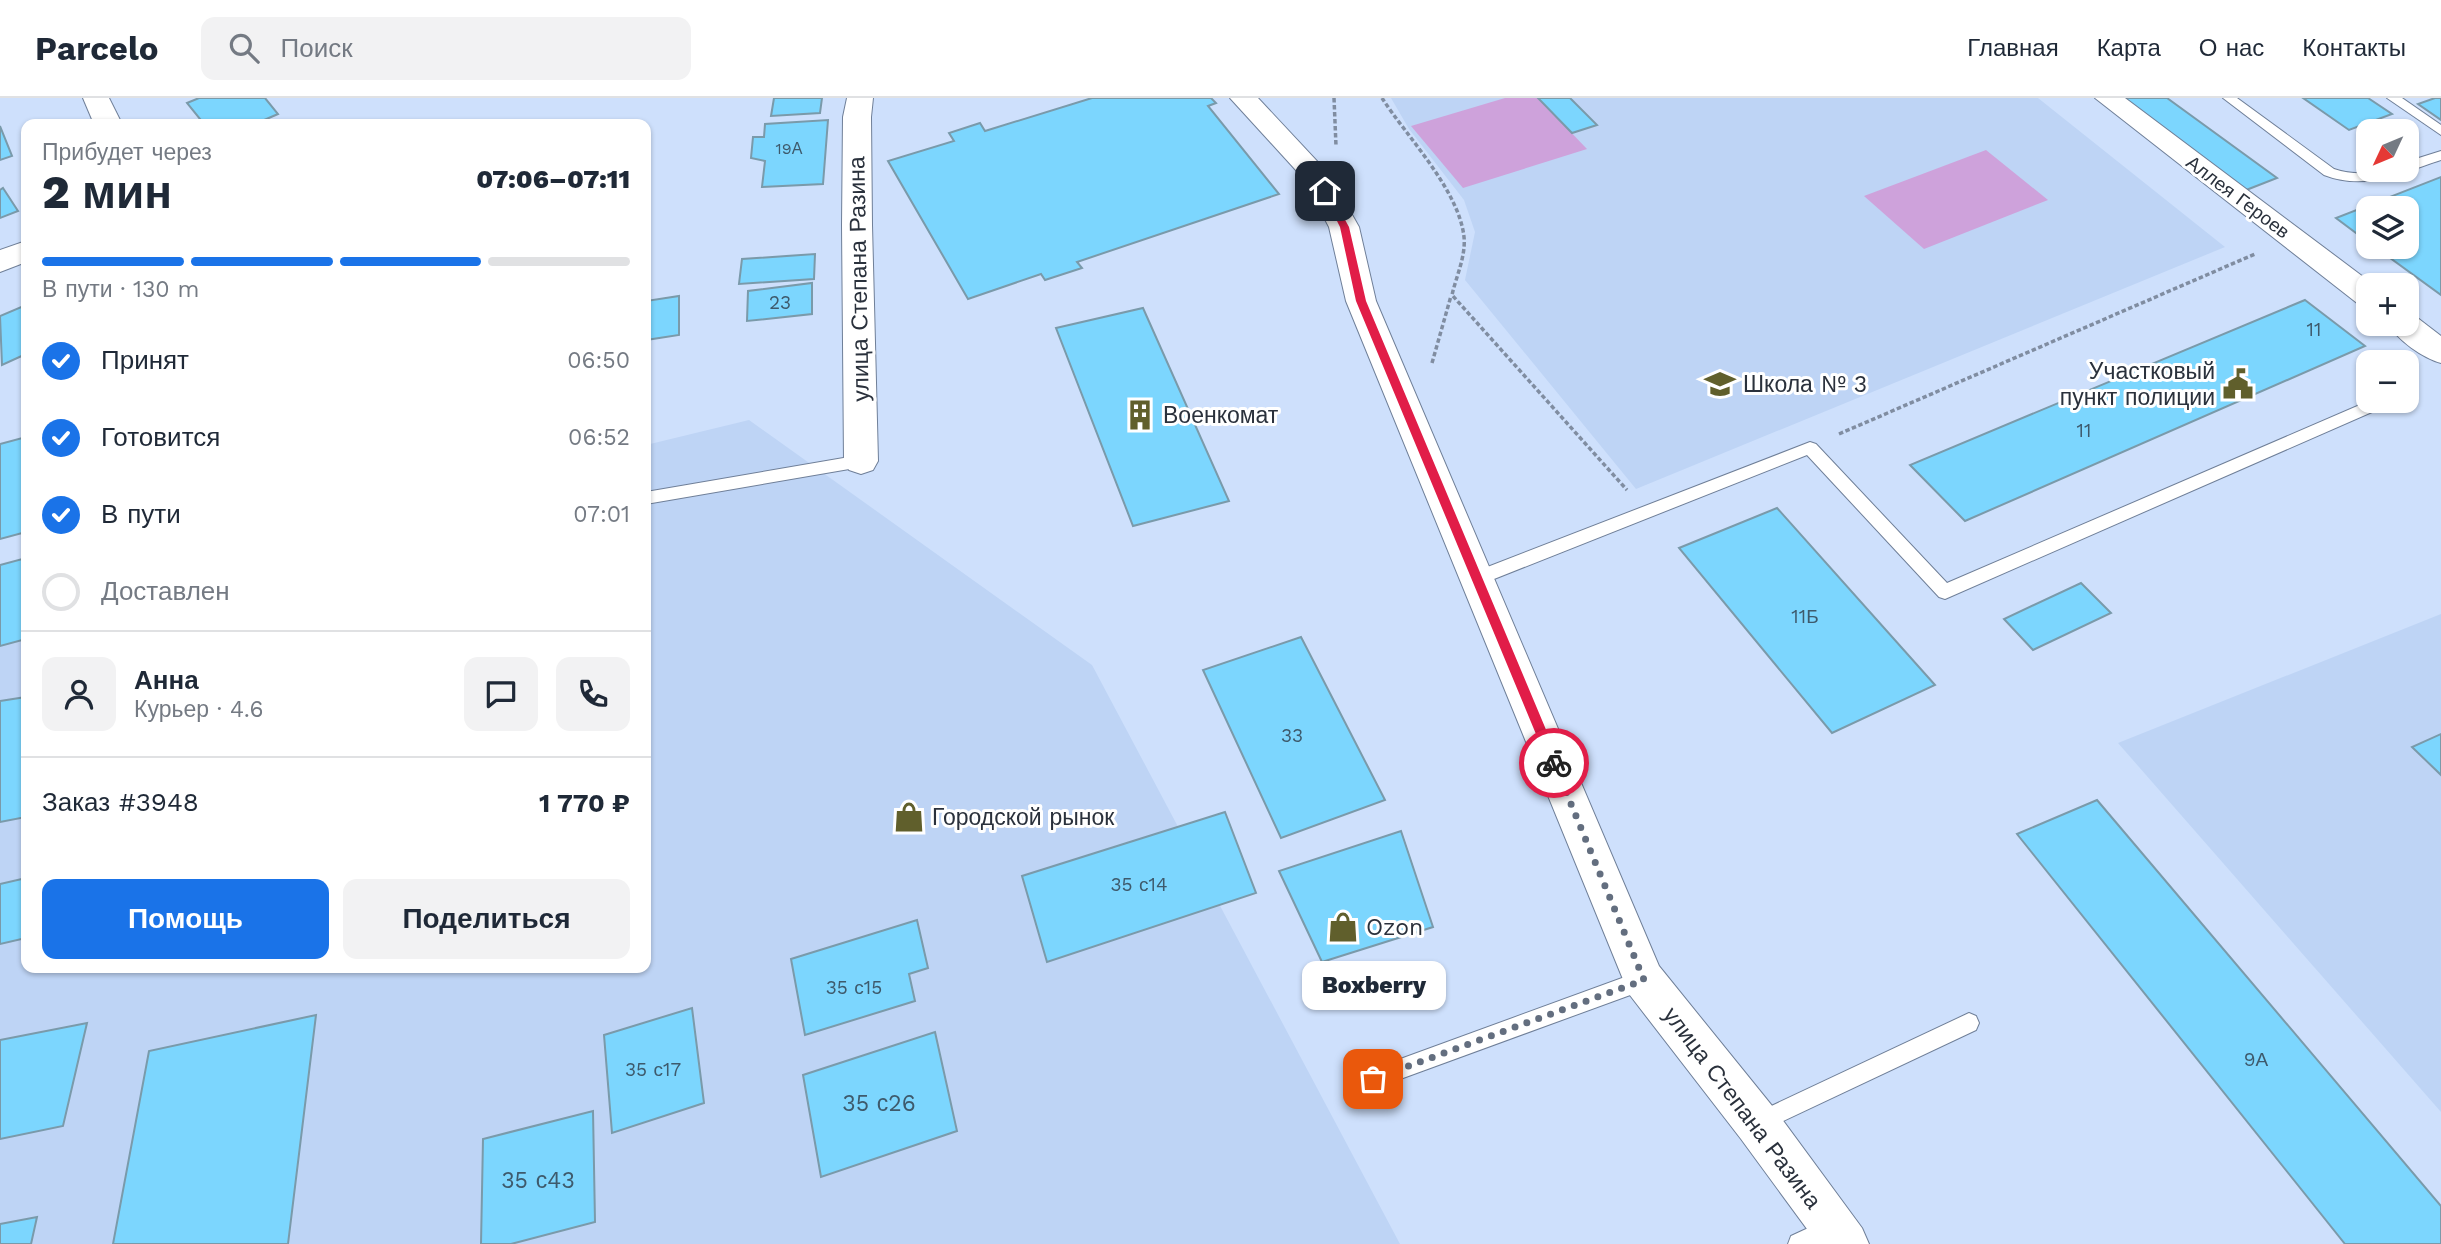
<!DOCTYPE html>
<html lang="ru">
<head>
<meta charset="utf-8">
<style>
	:root { --surface:#fff; --page:#f2f2f3; --text:#1f2937; --muted:#747a83; --line:#e0e1e3; --accent:#1a73e8 }
	body { margin:0; font-family:"Work Sans",sans-serif; background:var(--page); color:var(--text); height:100vh; display:flex; flex-direction:column; font-size:26px; white-space:nowrap }
	* { box-sizing:border-box; margin:0 }
	p { font-size:23px; color:var(--muted) }
	.icon { flex:none; width:38px; height:38px; fill:none; stroke:currentColor; stroke-width:2; stroke-linecap:round; stroke-linejoin:round }
	.map { position:relative; flex:1; overflow:hidden }
	.details { position:absolute; left:21px; top:21px; width:630px; height:854px; display:flex; flex-direction:column; background:var(--surface); border-radius:14px; box-shadow:0 2px 5px #0004 }
	.details>* { flex:none }
	.needle { width:46px; rotate:226deg }
	.tools { position:absolute; left:2356px; top:21px; display:grid; gap:14px }
	.tools a { display:grid; place-items:center; width:63px; height:63px; border-radius:14px; background:var(--surface); box-shadow:0 2px 5px #0004; font-size:35px }
	.pin { position:absolute; display:grid; place-items:center; width:60px; height:60px; color:#fff; margin:-30px; border-radius:14px; box-shadow:0 4px 10px #0006 }
	.courier { position:absolute; display:grid; place-items:center; width:70px; height:70px; margin:-35px; border:5px solid #e11d48; border-radius:50%; background:#fff; color:#222; box-shadow:0 2px 9px #0007 }
	.bubble { position:absolute; height:49px; border-radius:14px; background:var(--surface); box-shadow:0 2px 5px #0004; font-size:23px; font-weight:800; line-height:49px; text-align:center }
	.summary em { font-style:normal; font-weight:800 }
	.summary div { display:flex; flex-direction:column-reverse }
	.summary { display:flex; align-items:center; justify-content:space-between; height:119px; padding:0 21px }
	h1 { font-size:46px; font-weight:800; line-height:52px }
	.bar { display:grid; grid-template-columns:repeat(4,1fr); gap:10px 7px; align-content:center; height:84px; padding:0 21px }
	.bar i { height:9px; border-radius:5px; background:var(--line) }
	.bar .selected { background:var(--accent) }
	.bar p { grid-column:span 4 }
	.line { display:flex; align-items:center; gap:18px; padding:0 21px; border-top:2px solid var(--line) }
	.line div { flex:1 }
	.round { display:grid; place-items:center; flex:none; width:74px; height:74px; border-radius:14px; background:var(--page) }
	ol { padding:0 21px; list-style:none }
	li { display:flex; align-items:center; gap:21px; height:77px }
	li p { margin-inline-start:auto }
	li .icon { padding:7px; border-radius:50%; background:var(--accent); color:#fff; stroke-width:4 }
	li:last-child { color:var(--muted) }
	li i { width:38px; height:38px; border:4px solid var(--line); border-radius:50% }
	.button { display:flex; gap:14px; margin-top:auto; padding:14px 21px }
	.button a { flex:1; height:80px; border-radius:14px; background:var(--accent); color:#fff; font-size:28px; font-weight:800; line-height:80px; text-align:center }
	.button a+a { background:var(--page); color:var(--text) }
	header { display:flex; align-items:center; gap:42px; box-sizing:border-box; height:98px; padding:0 35px; background:var(--surface); border-bottom:2px solid var(--line) }
	header strong { font-size:33px }
	nav { display:flex; gap:38px; margin-inline-start:auto; font-size:24px }
	.search { width:490px; height:63px; background:var(--page); display:flex; align-items:center; gap:18px; box-sizing:border-box; padding:0 24px; border-radius:14px; color:var(--muted); font-size:26px }
	.map>svg:first-child { display:block }
</style>
</head>
<body>
<header>
<strong>Parcelo</strong>
<div class="search"><svg class="icon" aria-label="search" viewBox="0 0 24 24"><circle cx="10" cy="10" r="6"/><path d="M15 15l6 6"/></svg>Поиск</div>
<nav><a>Главная</a><a>Карта</a><a>О нас</a><a>Контакты</a></nav>
</header>
<div class="map">
<svg width="2441" height="1146" viewBox="0 0 2441 1146">
	<rect width="100%" height="100%" fill="#cee0fc"/>
	<g fill="#bed4f5">
		<polygon points="1391,0 2038,0 2225,149 1636,391 1465,182 1475,134 1464,102 1409,31"/>
		<polygon points="749,322 1092,567 1400,1146 0,1146 0,504 26,498 26,870 646,870 646,347"/>
		<polygon points="2441,516 2441,1014 2118,645"/>
	</g>
	<g fill="#cea2db">
		<polygon points="1505,0 1538,0 1587,51 1463,90 1411,28"/>
		<polygon points="1986,52 2048,102 1924,151 1864,98"/>
	</g>
	<g fill="#7cd6fe" stroke="#7a9aaa" stroke-width="2">
		<polygon points="199,0 265,0 278,16 255,26 204,26 187,5"/>
		<polygon points="774,0 822,0 820,15 771,18"/>
		<polygon points="1092,0 1211,0 1216,5 1208,8 1279,96 1077,164 1082,170 1045,182 1041,176 968,201 888,63 954,43 949,35 980,25 985,33"/>
		<polygon points="1538,0 1570,0 1597,27 1572,35"/>
		<polygon points="2113,0 2167,0 2277,80 2241,94"/>
		<polygon points="2303,0 2368,0 2392,16 2349,32"/>
		<polygon points="2435,0 2441,0 2441,22 2418,6"/>
		<polygon points="828,22 823,86 762,89 765,63 751,60 753,39 764,39 765,26"/>
		<polygon points="0,28 12,58 0,62"/>
		<polygon points="2441,79 2441,197 2375,149 2406,149 2406,110 2368,110 2368,144 2336,120"/>
		<polygon points="3,90 18,113 0,120 0,92"/>
		<polygon points="815,156 814,181 739,186 742,161"/>
		<polygon points="812,185 812,216 747,223 748,193"/>
		<polygon points="679,198 679,237 646,242 646,203"/>
		<polygon points="2305,202 2365,248 1965,423 1910,367"/>
		<polygon points="26,207 26,256 2,267 0,218"/>
		<polygon points="1143,210 1229,403 1133,428 1056,230"/>
		<polygon points="26,339 26,434 0,441 0,346"/>
		<polygon points="1777,410 1935,587 1832,635 1679,450"/>
		<polygon points="26,460 26,541 0,548 0,467"/>
		<polygon points="2081,485 2111,515 2033,552 2004,521"/>
		<polygon points="1301,539 1385,702 1281,740 1203,572"/>
		<polygon points="26,599 26,719 0,724 0,603"/>
		<polygon points="2441,636 2441,677 2412,649"/>
		<polygon points="2097,702 2441,1108 2441,1146 2345,1146 2017,736"/>
		<polygon points="1225,714 1256,795 1047,864 1022,778"/>
		<polygon points="1401,733 1433,829 1322,864 1279,773"/>
		<polygon points="26,780 26,840 0,846 0,786"/>
		<polygon points="917,822 928,870 909,876 915,903 805,937 791,861"/>
		<polygon points="692,910 704,1005 612,1035 604,937"/>
		<polygon points="316,917 288,1146 113,1146 149,953"/>
		<polygon points="87,925 63,1028 0,1041 0,942"/>
		<polygon points="935,934 957,1033 821,1079 803,977"/>
		<polygon points="593,1013 595,1124 511,1146 481,1146 483,1041"/>
		<polygon points="37,1119 31,1146 0,1146 0,1126"/>
	</g>
	<g fill="none" stroke-linecap="round" stroke-linejoin="round">
		<g stroke="#6f7f98" stroke-width="2">
			<g id="lane">
				<path d="M2223,0h14l97,71c25,9 47,1 72,1v-8l35,-11v9c-40,13 -75,31 -117,15z"/>
				<polygon points="2387,0 2402,0 2441,27 2441,37"/>
				<polygon points="2369,303 2391,303 2388,307 1945,501 1939,499 1807,357 1484,485 1478,487 1470,480 1472,475 1810,344 1816,346 1947,485"/>
				<polygon points="861,357 869,363 861,369 646,406 646,394"/>
				<polygon points="1644,872 1651,875 1654,882 1651,889 1644,892 1373,991 1366,988 1363,981 1366,974 1373,971"/>
				<polygon points="1969,915 1976,918 1979,925 1976,932 1764,1032 1757,1036 1750,1032 1746,1025 1750,1018"/>
				<polygon points="1832,1119 1840,1122 1843,1130 1840,1138 1823,1146 1788,1146 1791,1138"/>
			</g>
		</g>
		<g stroke="#6f7f98" stroke-width="2">
			<g id="street">
				<polygon points="83,0 109,0 122,26 94,26"/>
				<polygon points="847,0 873,0 871,19 872,127 878,363 873,372 861,376 849,372 844,363 842,127 843,19"/>
				<polygon points="1230,0 1258,0 1329,76 1359,129 1376,203 1659,868 1773,1009 1862,1130 1869,1146 1818,1146 1741,1041 1629,896 1346,203 1329,129 1304,81"/>
				<polygon points="2095,0 2125,0 2374,187 2368,187 2368,209 2357,205"/>
				<polygon points="26,143 26,164 0,174 0,152"/>
				<path d="M2406,216l9,2 26,20v27c-18,-5 -44,-23 -52,-39h17z"/>
			</g>
		</g>
		<g stroke="#808da1" stroke-width="3.5" stroke-dasharray="4.5 2.5" stroke-linecap="butt">
			<polyline points="1334,0 1336,48"/>
			<path d="M1382,0c25,39 77,92 82,139 2,19 -8,40 -12,58l175,195"/>
			<polyline points="1432,265 1451,198"/>
			<polyline points="1839,336 2255,156"/>
		</g>
		<use href="#lane" fill="#fff" fill-rule="evenodd"/>
		<use href="#street" fill="#fff" fill-rule="evenodd"/>
	</g>
	<polygon fill="#e11d48" points="1321,91 1328,91 1349,129 1366,203 1560,665 1559,668 1554,670 1548,665 1356,203 1340,129"/>
	<g fill="none" stroke-linecap="round" stroke-linejoin="round">
		<polyline stroke="#636e7f" stroke-width="7" stroke-dasharray="0 12.6" points="1373,981 1644,882 1554,665"/>
	</g>
	<defs>
		<g id="school-bare" transform="scale(2.415)"><path d="M0-5L7-2L0 1L-7-2ZM-4 1L0 2.5L4 1V4Q0 6-4 4Z" fill="#605f2c" stroke="#fff" stroke-width="2.5" paint-order="stroke"/></g>
		<g id="civic-bare" transform="scale(2.415)"><path d="M-.6-6.5H3V-4.5H.6V-3L4-1V1h2V6H-6V1h2V-1L-.6-3ZM-1.2 2.5V6h2.4V2.5Z" fill="#605f2c" stroke="#fff" stroke-width="2.5" paint-order="stroke"/></g>
		<g id="building-bare" transform="scale(2.415)"><path d="M-4-6H4V6H1V3H-1V6H-4ZM-2.5-4.3h1.7v1.8h-1.7ZM.8-4.3h1.7v1.8H.8ZM-2.5-1h1.7V.8h-1.7ZM.8-1h1.7V.8H.8Z" fill="#605f2c" stroke="#fff" stroke-width="2.5" paint-order="stroke"/></g>
		<g id="shop-bare" transform="scale(2.415)"><path d="M-5-2.5h2.3a2.7 3.5 0 0 1 5.4 0H5L5.5 6h-11ZM-1.5-2.5h3a1.5 2.3 0 0 0-3 0Z" fill="#605f2c" stroke="#fff" stroke-width="2.5" paint-order="stroke"/></g>
	</defs>
	<g fill-rule="evenodd">
		<use href="#school-bare" x="1720" y="286"/>
		<use href="#civic-bare" x="2238" y="286"/>
		<use href="#building-bare" x="1140" y="317"/>
		<use href="#shop-bare" x="909" y="719"/>
		<use href="#shop-bare" x="1343" y="829"/>
	</g>
	<g text-anchor="middle" dominant-baseline="central" stroke-width="6" stroke-linejoin="round" paint-order="stroke">
		<g font-size="16" fill="#3e5a6c">
			<text x="789" y="50">19А</text>
		</g>
		<g font-size="19" fill="#2a313c" stroke="#fff">
			<text transform="translate(2238 99) rotate(37)">Аллея Героев</text>
		</g>
		<g font-size="19" fill="#3e5a6c">
			<text x="780" y="204">23</text>
			<text x="2314" y="231">11</text>
			<text x="2084" y="332">11</text>
			<text x="1805" y="518">11Б</text>
			<text x="1292" y="637">33</text>
			<text x="1139" y="786">35 с14</text>
			<text x="854" y="889">35 с15</text>
			<text x="2256" y="961">9А</text>
			<text x="653" y="971">35 с17</text>
		</g>
		<g font-size="23" fill="#2a313c" stroke="#fff">
			<text transform="translate(859 181) rotate(-91)">улица Степана Разина</text>
			<text transform="translate(1742 1010) rotate(53)">улица Степана Разина</text>
		</g>
		<g font-size="23" fill="#2a313c" stroke="#fff" text-anchor="start">
			<text x="2215" y="273" text-anchor="end">Участковый<tspan x="2215" dy="26">пункт полиции</tspan></text>
			<text x="1743" y="286">Школа № 3</text>
			<text x="1163" y="317">Военкомат</text>
			<text x="932" y="719">Городской рынок</text>
			<text x="1366" y="829">Ozon</text>
		</g>
		<g font-size="23" fill="#3e5a6c">
			<text x="879" y="1005">35 с26</text>
			<text x="538" y="1082">35 с43</text>
		</g>
	</g>
</svg>
<div class="tools">
<a><svg class="needle" viewBox="-14 -14 28 28"><path d="M0-13l5 13h-10z" fill="#e53935"/><path d="M0 13l5-13h-10z" fill="#747a83"/></svg></a>
<a><svg class="icon" aria-label="layers" viewBox="0 0 24 24"><path d="M12 4l9 5-9 5-9-5zM3 14l9 5 9-5"/></svg></a>
<a>+</a>
<a>−</a>
</div>
<div class="pin" style="left:1373px;top:981px;background:#ea580c"><svg class="icon" aria-label="bag" viewBox="0 0 24 24"><path d="M5 8h14l-1 12H6zM9 8a3 3 0 0 1 6 0"/></svg></div>
<div class="pin" style="left:1325px;top:93px;background:#1f2937"><svg class="icon" aria-label="home" viewBox="0 0 24 24"><path d="M3 11l9-7 9 7M6 9v11h12V9"/></svg></div>
<div class="courier" style="left:1554px;top:665px"><svg class="icon" aria-label="bike" viewBox="0 0 24 24"><circle cx="6" cy="16" r="4"/><circle cx="18" cy="16" r="4"/><path d="M6 16l4-8h5l3 8M10 8l3 8H6M13 5h3"/></svg></div>
<div class="bubble" style="left:1302px;top:863px;width:144px">Boxberry</div>
<section class="details">
<div class="summary"><div><h1>2 мин</h1><p>Прибудет через</p></div><em>07:06–07:11</em></div>
<div class="bar"><i class="selected"></i><i class="selected"></i><i class="selected"></i><i></i><p>В пути · 130 m</p></div>
<ol>
<li><svg class="icon" aria-label="check" viewBox="0 0 24 24"><path d="M5 12l5 5 9-10"/></svg>Принят<p>06:50</p></li>
<li><svg class="icon" aria-label="check" viewBox="0 0 24 24"><path d="M5 12l5 5 9-10"/></svg>Готовится<p>06:52</p></li>
<li><svg class="icon" aria-label="check" viewBox="0 0 24 24"><path d="M5 12l5 5 9-10"/></svg>В пути<p>07:01</p></li>
<li><i></i>Доставлен</li>
</ol>
<div class="line" style="height:126px"><a class="round"><svg class="icon" aria-label="person" viewBox="0 0 24 24"><circle cx="12" cy="8" r="4"/><path d="M4 21q1-7 8-7t8 7"/></svg></a><div><b>Анна</b><p>Курьер · 4.6</p></div><a class="round"><svg class="icon" aria-label="chat" viewBox="0 0 24 24"><path d="M4 5h16v11H9l-5 4z"/></svg></a><a class="round"><svg class="icon" aria-label="phone" viewBox="0 0 24 24"><path d="M5 4h4l2 5-3 2q2 4 5 5l2-3 5 2v4C11 20 4 13 5 4z"/></svg></a></div>
<div class="line" style="height:91px"><div>Заказ #3948</div><b>1 770 ₽</b></div>
<div class="button"><a>Помощь</a><a>Поделиться</a></div>
</section>
</div>
</body>
</html>
